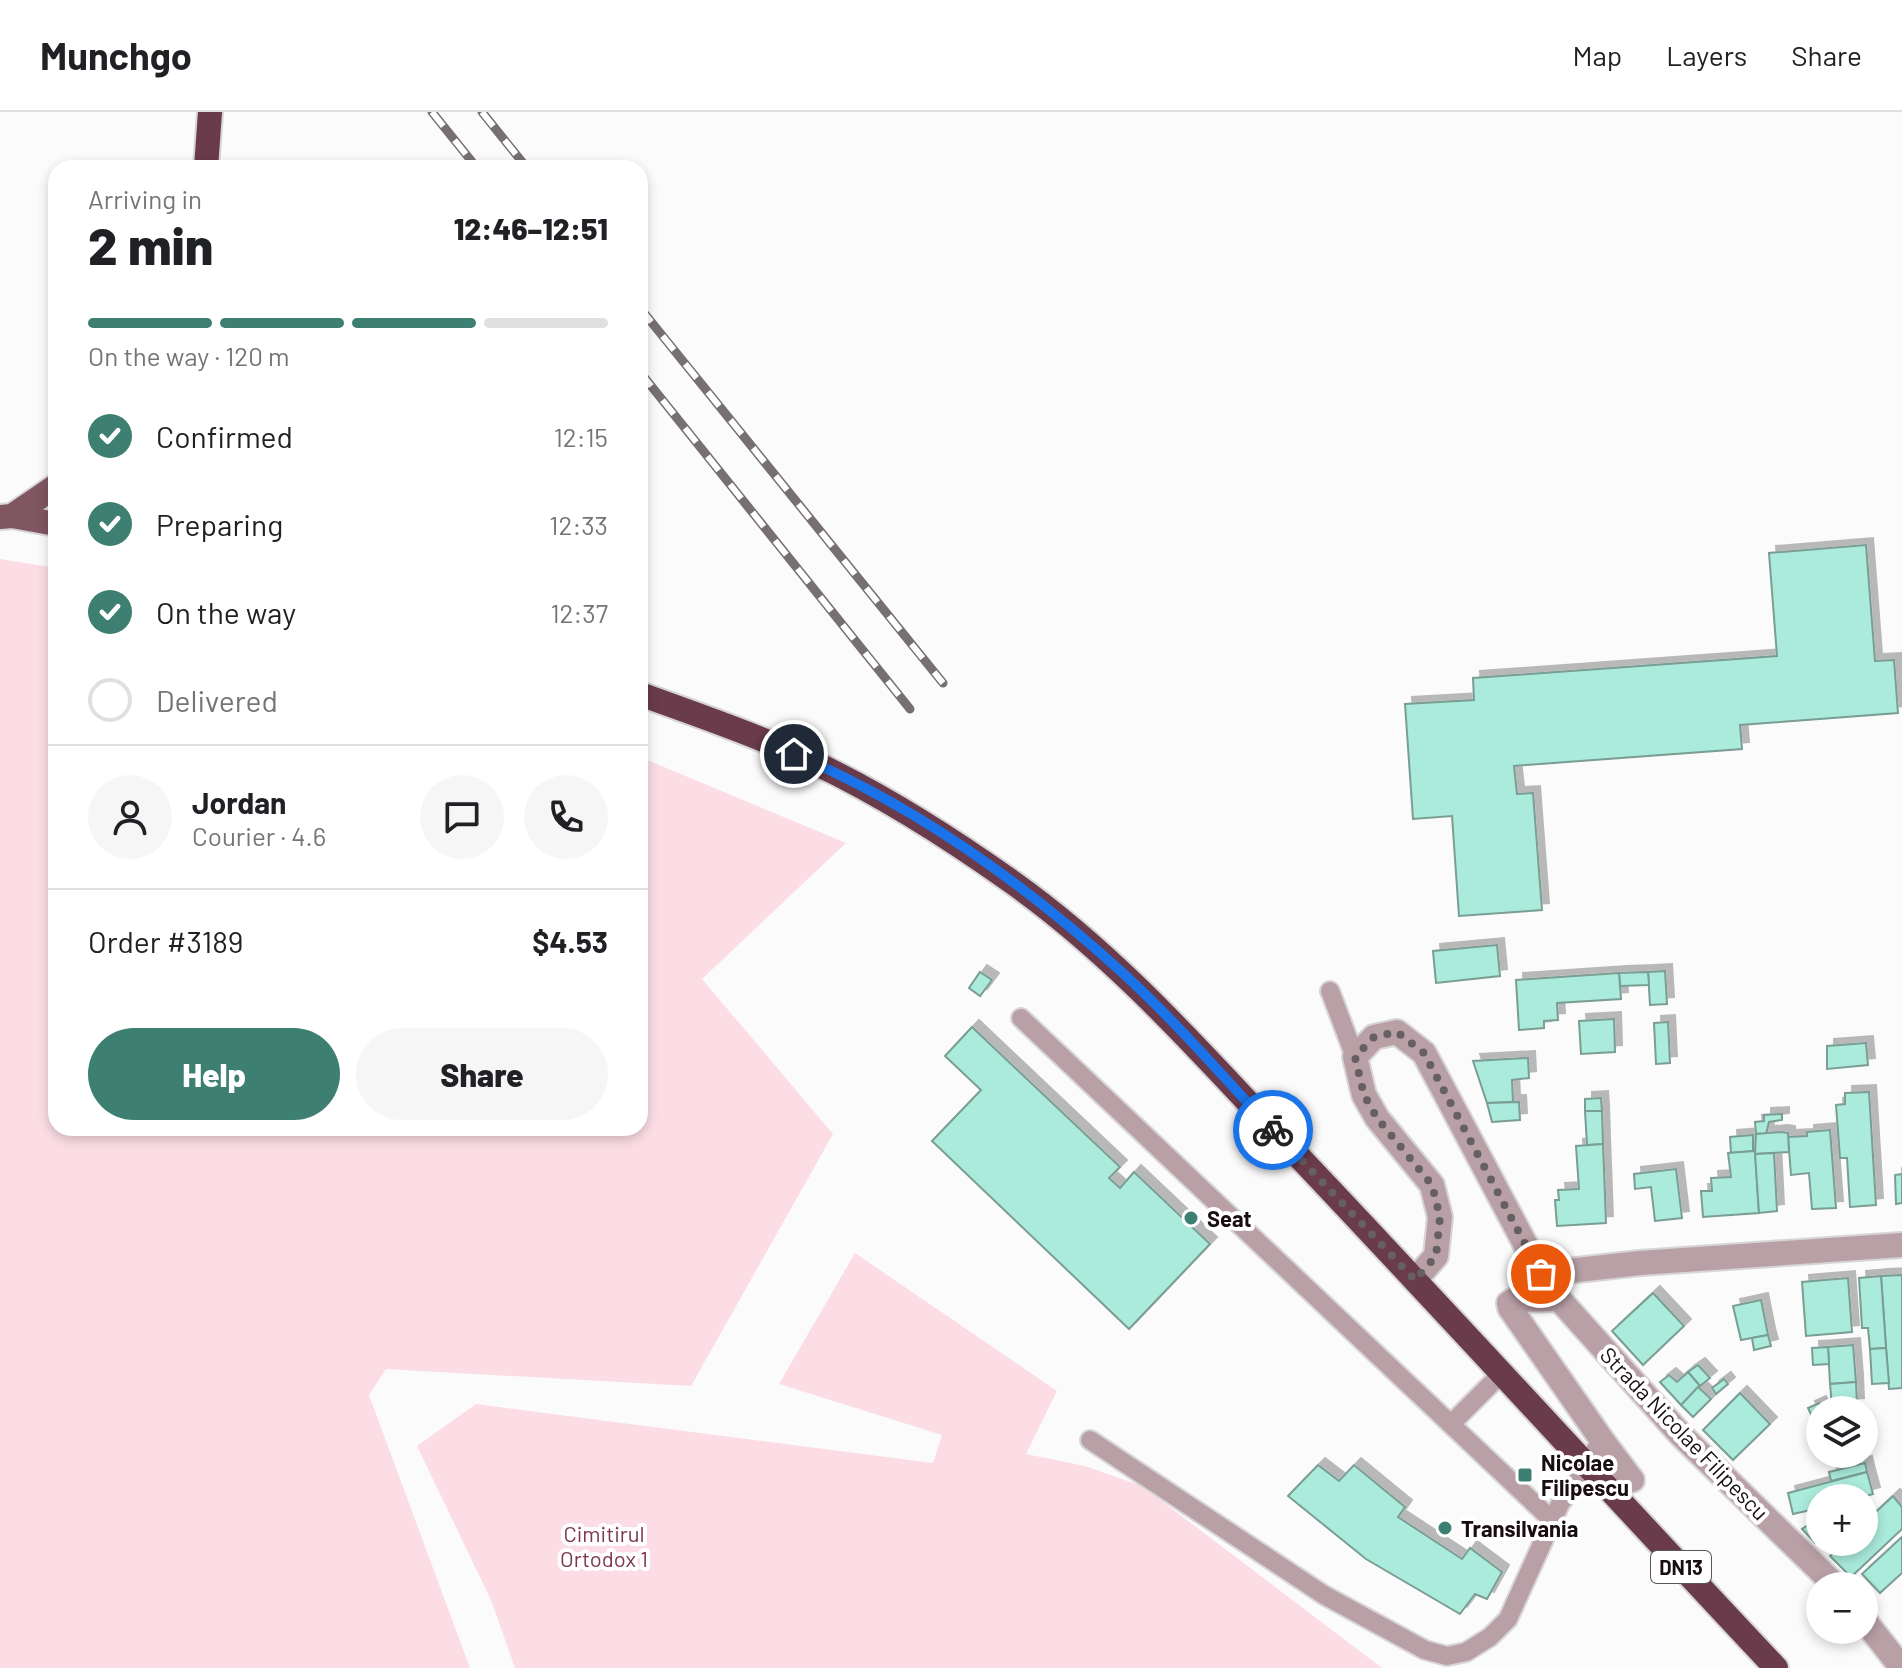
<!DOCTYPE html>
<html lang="en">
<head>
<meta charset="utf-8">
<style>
	:root { --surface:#fff; --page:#f6f6f6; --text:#202124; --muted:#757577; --line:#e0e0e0; --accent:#3d7f71 }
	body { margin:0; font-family:Barlow,sans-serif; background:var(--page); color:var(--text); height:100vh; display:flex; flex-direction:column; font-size:30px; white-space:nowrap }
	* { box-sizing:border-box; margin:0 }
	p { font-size:26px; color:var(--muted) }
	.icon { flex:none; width:44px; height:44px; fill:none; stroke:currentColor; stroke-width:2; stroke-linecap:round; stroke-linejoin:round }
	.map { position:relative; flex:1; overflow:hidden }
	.panel { position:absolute; left:48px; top:48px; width:600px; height:976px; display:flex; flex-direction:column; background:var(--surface); border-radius:24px; box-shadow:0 4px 12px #0003 }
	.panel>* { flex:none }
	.buttons { position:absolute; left:1806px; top:1284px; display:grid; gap:16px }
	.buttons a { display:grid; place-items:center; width:72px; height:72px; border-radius:50%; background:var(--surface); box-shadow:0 4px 12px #0003; font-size:40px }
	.pin { position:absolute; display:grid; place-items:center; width:68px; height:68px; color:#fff; margin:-34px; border:4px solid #fff; border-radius:50%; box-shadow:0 2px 8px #0007 }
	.courier { position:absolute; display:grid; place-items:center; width:80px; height:80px; margin:-40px; border:6px solid #1a73e8; border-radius:50%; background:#fff; color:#222; box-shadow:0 2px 10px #0007 }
	.headline em { font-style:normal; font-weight:800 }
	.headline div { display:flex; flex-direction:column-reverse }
	.headline { display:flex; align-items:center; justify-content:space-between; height:136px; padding:0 40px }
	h1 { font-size:52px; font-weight:800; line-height:60px }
	.bar { display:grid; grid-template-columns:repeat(4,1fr); gap:12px 8px; align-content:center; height:96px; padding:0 40px }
	.bar i { height:10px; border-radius:6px; background:var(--line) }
	.bar .on { background:var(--accent) }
	.bar p { grid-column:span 4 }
	.line { display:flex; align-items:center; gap:20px; padding:0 40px; border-top:2px solid var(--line) }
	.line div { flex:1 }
	.round { display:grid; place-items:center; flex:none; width:84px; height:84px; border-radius:42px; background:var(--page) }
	ol { padding:0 40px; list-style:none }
	li { display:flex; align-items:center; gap:24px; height:88px }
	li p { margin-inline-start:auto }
	li .icon { padding:8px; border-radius:50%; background:var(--accent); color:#fff; stroke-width:4 }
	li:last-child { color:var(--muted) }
	li i { width:44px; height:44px; border:4px solid var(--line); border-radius:50% }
	.cta { display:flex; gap:16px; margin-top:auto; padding:16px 40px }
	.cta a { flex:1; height:92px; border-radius:48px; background:var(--accent); color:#fff; font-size:32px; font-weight:800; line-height:92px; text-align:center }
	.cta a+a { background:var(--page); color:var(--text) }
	header { display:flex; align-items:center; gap:48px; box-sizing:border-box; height:112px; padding:0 40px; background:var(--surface); border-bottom:2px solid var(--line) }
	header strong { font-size:38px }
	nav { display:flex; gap:44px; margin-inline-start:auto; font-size:28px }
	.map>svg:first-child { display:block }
</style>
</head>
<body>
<header>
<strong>Munchgo</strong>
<nav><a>Map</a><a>Layers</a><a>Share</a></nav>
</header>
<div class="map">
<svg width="1902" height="1556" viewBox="0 0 1902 1556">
	<defs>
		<filter id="shadow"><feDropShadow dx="7" dy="-7" stdDeviation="0" flood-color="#0004"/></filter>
	</defs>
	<rect width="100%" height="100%" fill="#fbfbfb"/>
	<g fill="#fcdde5">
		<polygon points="0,447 56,456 56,1016 640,1016 640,645 846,731 702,867 833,1022 691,1274 386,1257 369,1283 470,1556 0,1556"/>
		<polygon points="855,1141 1057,1279 1026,1342 1085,1354 1142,1374 1382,1556 515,1556 491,1488 417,1334 476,1292 933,1351 942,1323 779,1272"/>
	</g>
	<g fill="#abebdb" stroke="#7a9d94" stroke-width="2" filter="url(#shadow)">
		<polygon points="1866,433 1875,549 1894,548 1898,601 1740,613 1742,637 1514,654 1517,682 1533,681 1542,798 1459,804 1452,704 1413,707 1405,592 1474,588 1473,566 1777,544 1769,441"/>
		<polygon points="1497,833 1500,864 1436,871 1433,839"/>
		<polygon points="1665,859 1667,892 1650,893 1648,860"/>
		<polygon points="980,860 992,868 980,884 969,876"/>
		<polygon points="1648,860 1649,873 1620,874 1619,861"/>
		<polygon points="1619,861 1621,887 1557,891 1558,908 1544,909 1544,916 1519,918 1516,868"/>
		<polygon points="1614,907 1615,940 1581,942 1579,909"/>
		<polygon points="1668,910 1670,951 1656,952 1654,911"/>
		<polygon points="972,915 1120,1055 1109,1066 1120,1076 1134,1060 1210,1132 1129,1217 932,1029 981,978 945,944"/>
		<polygon points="1866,931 1868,953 1827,957 1827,934"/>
		<polygon points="1528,946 1529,966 1512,968 1513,990 1487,991 1473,949"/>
		<polygon points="1869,980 1876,1093 1850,1095 1847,1046 1840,1046 1836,993 1845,992 1845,981"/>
		<polygon points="1601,986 1602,999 1585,999 1585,987"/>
		<polygon points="1519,990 1520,1008 1492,1010 1487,991"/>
		<polygon points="1585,999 1602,999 1603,1032 1587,1033"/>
		<polygon points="1782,1002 1782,1008 1769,1010 1766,1022 1756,1022 1755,1010 1764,1009 1764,1003"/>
		<polygon points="1830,1018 1836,1096 1812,1097 1809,1061 1791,1063 1788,1025 1807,1024 1807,1020"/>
		<polygon points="1781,1020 1788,1021 1789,1040 1755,1042 1756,1022"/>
		<polygon points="1753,1023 1753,1039 1731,1041 1730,1025"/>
		<polygon points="1603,1032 1606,1111 1557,1114 1555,1088 1559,1088 1558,1078 1579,1077 1576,1034"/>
		<polygon points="1755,1039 1759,1101 1703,1105 1701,1079 1712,1079 1711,1066 1731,1065 1728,1041"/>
		<polygon points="1774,1041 1777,1099 1759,1101 1755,1042"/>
		<polygon points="1676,1057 1682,1106 1655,1109 1651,1075 1635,1077 1634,1062"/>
		<polygon points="1902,1062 1902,1091 1896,1092 1895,1063"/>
		<polygon points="1902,1163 1902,1276 1889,1277 1881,1164"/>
		<polygon points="1881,1164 1886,1236 1870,1237 1868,1216 1862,1216 1859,1166"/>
		<polygon points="1848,1166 1852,1220 1806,1224 1802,1170"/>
		<polygon points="1653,1181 1684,1214 1643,1253 1612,1219"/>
		<polygon points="1761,1188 1768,1223 1741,1228 1733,1194"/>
		<polygon points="1768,1223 1771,1234 1754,1238 1752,1226"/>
		<polygon points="1853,1233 1856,1270 1830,1272 1828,1235"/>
		<polygon points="1828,1235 1829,1252 1813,1253 1812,1236"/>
		<polygon points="1886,1236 1889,1271 1872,1272 1870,1237"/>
		<polygon points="1698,1253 1710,1266 1700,1274 1688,1260"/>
		<polygon points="1688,1260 1700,1274 1681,1293 1660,1270 1669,1263 1677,1270"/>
		<polygon points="1724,1267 1728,1272 1716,1282 1712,1276"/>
		<polygon points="1856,1270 1857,1293 1832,1295 1830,1272"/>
		<polygon points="1698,1275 1711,1287 1693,1305 1681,1293"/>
		<polygon points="1740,1281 1770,1312 1733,1348 1703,1318"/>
		<polygon points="1819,1291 1822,1298 1820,1298 1820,1321 1808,1296"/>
		<polygon points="1865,1351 1867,1360 1831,1369 1829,1360"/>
		<polygon points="1318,1353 1339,1369 1354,1353 1405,1395 1398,1405 1462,1447 1470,1436 1502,1460 1487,1487 1475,1482 1460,1502 1366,1447 1288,1384"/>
		<polygon points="1867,1360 1873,1382 1859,1386 1820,1386 1820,1396 1793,1402 1788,1381"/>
		<polygon points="1893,1384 1902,1395 1902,1417 1851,1465 1830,1444 1844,1430 1864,1430 1864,1411"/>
		<polygon points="1820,1405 1820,1427 1815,1431 1802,1417"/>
		<polygon points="1902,1425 1902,1461 1880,1481 1862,1462"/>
	</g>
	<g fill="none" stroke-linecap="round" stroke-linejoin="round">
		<g stroke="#d7d5d5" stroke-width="22">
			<g id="lane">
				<polyline points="1330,879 1355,945"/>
				<polyline points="1021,906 1553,1409"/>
				<polyline points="1451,1312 1501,1262"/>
				<polyline points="1090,1328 1324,1483 1425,1538 1447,1544 1466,1540 1490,1525 1508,1507 1560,1392 1587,1355"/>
			</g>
		</g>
		<g stroke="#d7d5d5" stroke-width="28">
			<g id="street">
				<polyline points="1541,1162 1640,1151 1902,1133"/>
				<polyline points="1415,1168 1436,1144 1440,1105 1432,1073 1377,1006 1364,983 1355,945 1374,925 1397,920 1424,941 1541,1162 1559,1187 1681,1323 1836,1474"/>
				<polyline points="1559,1187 1514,1188 1509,1191 1510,1196 1604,1331 1587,1355"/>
				<polyline points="1604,1331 1632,1368"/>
				<polyline points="1864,1508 1902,1556"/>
			</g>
		</g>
		<g stroke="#d7d5d5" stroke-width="28">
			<g id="primary">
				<polyline points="12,404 56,374"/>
				<polyline points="0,405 12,404 56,412"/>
			</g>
		</g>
		<g stroke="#d7d5d5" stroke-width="28">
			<g id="highway">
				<polyline points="206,56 210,0"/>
				<path d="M640,582c60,22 120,42 177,70 69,33 133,74 195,118 110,78 199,182 291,279 159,168 315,339 473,507"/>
			</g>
		</g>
		<use href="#lane" stroke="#b9a0a7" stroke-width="18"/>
		<use href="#street" stroke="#b9a0a7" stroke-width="24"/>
		<use href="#primary" stroke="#805662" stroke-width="24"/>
		<use href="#highway" stroke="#6a3b4a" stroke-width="24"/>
		<g stroke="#767071" stroke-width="9">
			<g id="rail">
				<polyline points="432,0 477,56"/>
				<polyline points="482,0 527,56"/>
				<polyline points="640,196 943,571"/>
				<polyline points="640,260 910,597"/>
			</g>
		</g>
		<use href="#rail" stroke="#fff" stroke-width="6" stroke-dasharray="18" stroke-linecap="butt"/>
	</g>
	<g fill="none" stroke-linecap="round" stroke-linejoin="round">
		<polyline stroke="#676062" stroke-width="8" stroke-dasharray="0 14.4" points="1273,1018 1415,1168 1436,1144 1440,1105 1432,1073 1377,1006 1364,983 1355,945 1374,925 1397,920 1424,941 1541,1162"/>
		<path stroke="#1a73e8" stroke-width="10" d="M794,642c122,52 235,133 332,222 52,48 99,103 147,154"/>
	</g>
	<g fill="#3d7f71" stroke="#fff" stroke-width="3">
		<circle cx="1191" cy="1106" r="8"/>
		<rect x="1517" y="1355" width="16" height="16" rx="4"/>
		<circle cx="1445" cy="1416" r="8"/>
	</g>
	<g text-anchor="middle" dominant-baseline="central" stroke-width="8" stroke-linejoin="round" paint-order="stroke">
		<rect fill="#fff" stroke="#5d5658" stroke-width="2" x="1651" y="1439" width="60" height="32" rx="6"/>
		<g font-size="20" font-weight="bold" fill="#180d10">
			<text x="1681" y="1455">DN13</text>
		</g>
		<g font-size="22" font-weight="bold" fill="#180d10" stroke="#fff" text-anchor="start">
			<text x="1207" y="1106">Seat</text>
			<text x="1541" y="1350">Nicolae<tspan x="1541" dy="25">Filipescu</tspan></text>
			<text x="1461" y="1416">Transilvania</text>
		</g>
		<g font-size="22" fill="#180d10" stroke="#fff">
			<text transform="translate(1685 1321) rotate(46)">Strada Nicolae Filipescu</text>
		</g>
		<g font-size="22" fill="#7b374e" stroke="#fff">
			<text x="604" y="1421">Cimitirul<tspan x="604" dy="25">Ortodox 1</tspan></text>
		</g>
	</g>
</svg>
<div class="buttons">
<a><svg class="icon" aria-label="layers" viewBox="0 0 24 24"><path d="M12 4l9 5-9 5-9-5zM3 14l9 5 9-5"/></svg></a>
<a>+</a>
<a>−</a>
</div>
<div class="pin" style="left:1541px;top:1162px;background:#ea580c"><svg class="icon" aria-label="bag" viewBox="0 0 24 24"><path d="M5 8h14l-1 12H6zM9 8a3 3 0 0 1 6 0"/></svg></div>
<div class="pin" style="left:794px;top:642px;background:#1f2937"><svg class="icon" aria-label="home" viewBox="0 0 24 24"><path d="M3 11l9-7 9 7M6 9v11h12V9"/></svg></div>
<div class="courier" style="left:1273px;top:1018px"><svg class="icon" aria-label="bike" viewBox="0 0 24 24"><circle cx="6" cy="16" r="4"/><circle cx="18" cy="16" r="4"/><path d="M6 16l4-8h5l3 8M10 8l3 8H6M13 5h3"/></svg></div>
<section class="panel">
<div class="headline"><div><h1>2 min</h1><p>Arriving in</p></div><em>12:46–12:51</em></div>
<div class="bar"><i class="on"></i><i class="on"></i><i class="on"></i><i></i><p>On the way · 120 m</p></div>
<ol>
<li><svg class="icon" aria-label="check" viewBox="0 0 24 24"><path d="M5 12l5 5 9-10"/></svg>Confirmed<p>12:15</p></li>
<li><svg class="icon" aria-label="check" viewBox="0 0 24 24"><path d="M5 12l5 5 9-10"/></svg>Preparing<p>12:33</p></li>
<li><svg class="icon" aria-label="check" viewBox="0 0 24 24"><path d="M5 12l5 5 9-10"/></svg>On the way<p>12:37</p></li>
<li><i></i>Delivered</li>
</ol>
<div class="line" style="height:144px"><a class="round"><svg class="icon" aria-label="person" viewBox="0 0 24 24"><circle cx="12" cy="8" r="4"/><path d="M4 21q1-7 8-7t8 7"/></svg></a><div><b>Jordan</b><p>Courier · 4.6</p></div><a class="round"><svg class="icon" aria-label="chat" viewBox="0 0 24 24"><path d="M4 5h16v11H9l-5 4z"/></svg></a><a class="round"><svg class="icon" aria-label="phone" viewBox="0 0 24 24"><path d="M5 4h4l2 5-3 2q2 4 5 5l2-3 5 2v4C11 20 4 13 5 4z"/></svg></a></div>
<div class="line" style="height:104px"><div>Order #3189</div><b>$4.53</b></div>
<div class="cta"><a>Help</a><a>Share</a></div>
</section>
</div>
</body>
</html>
